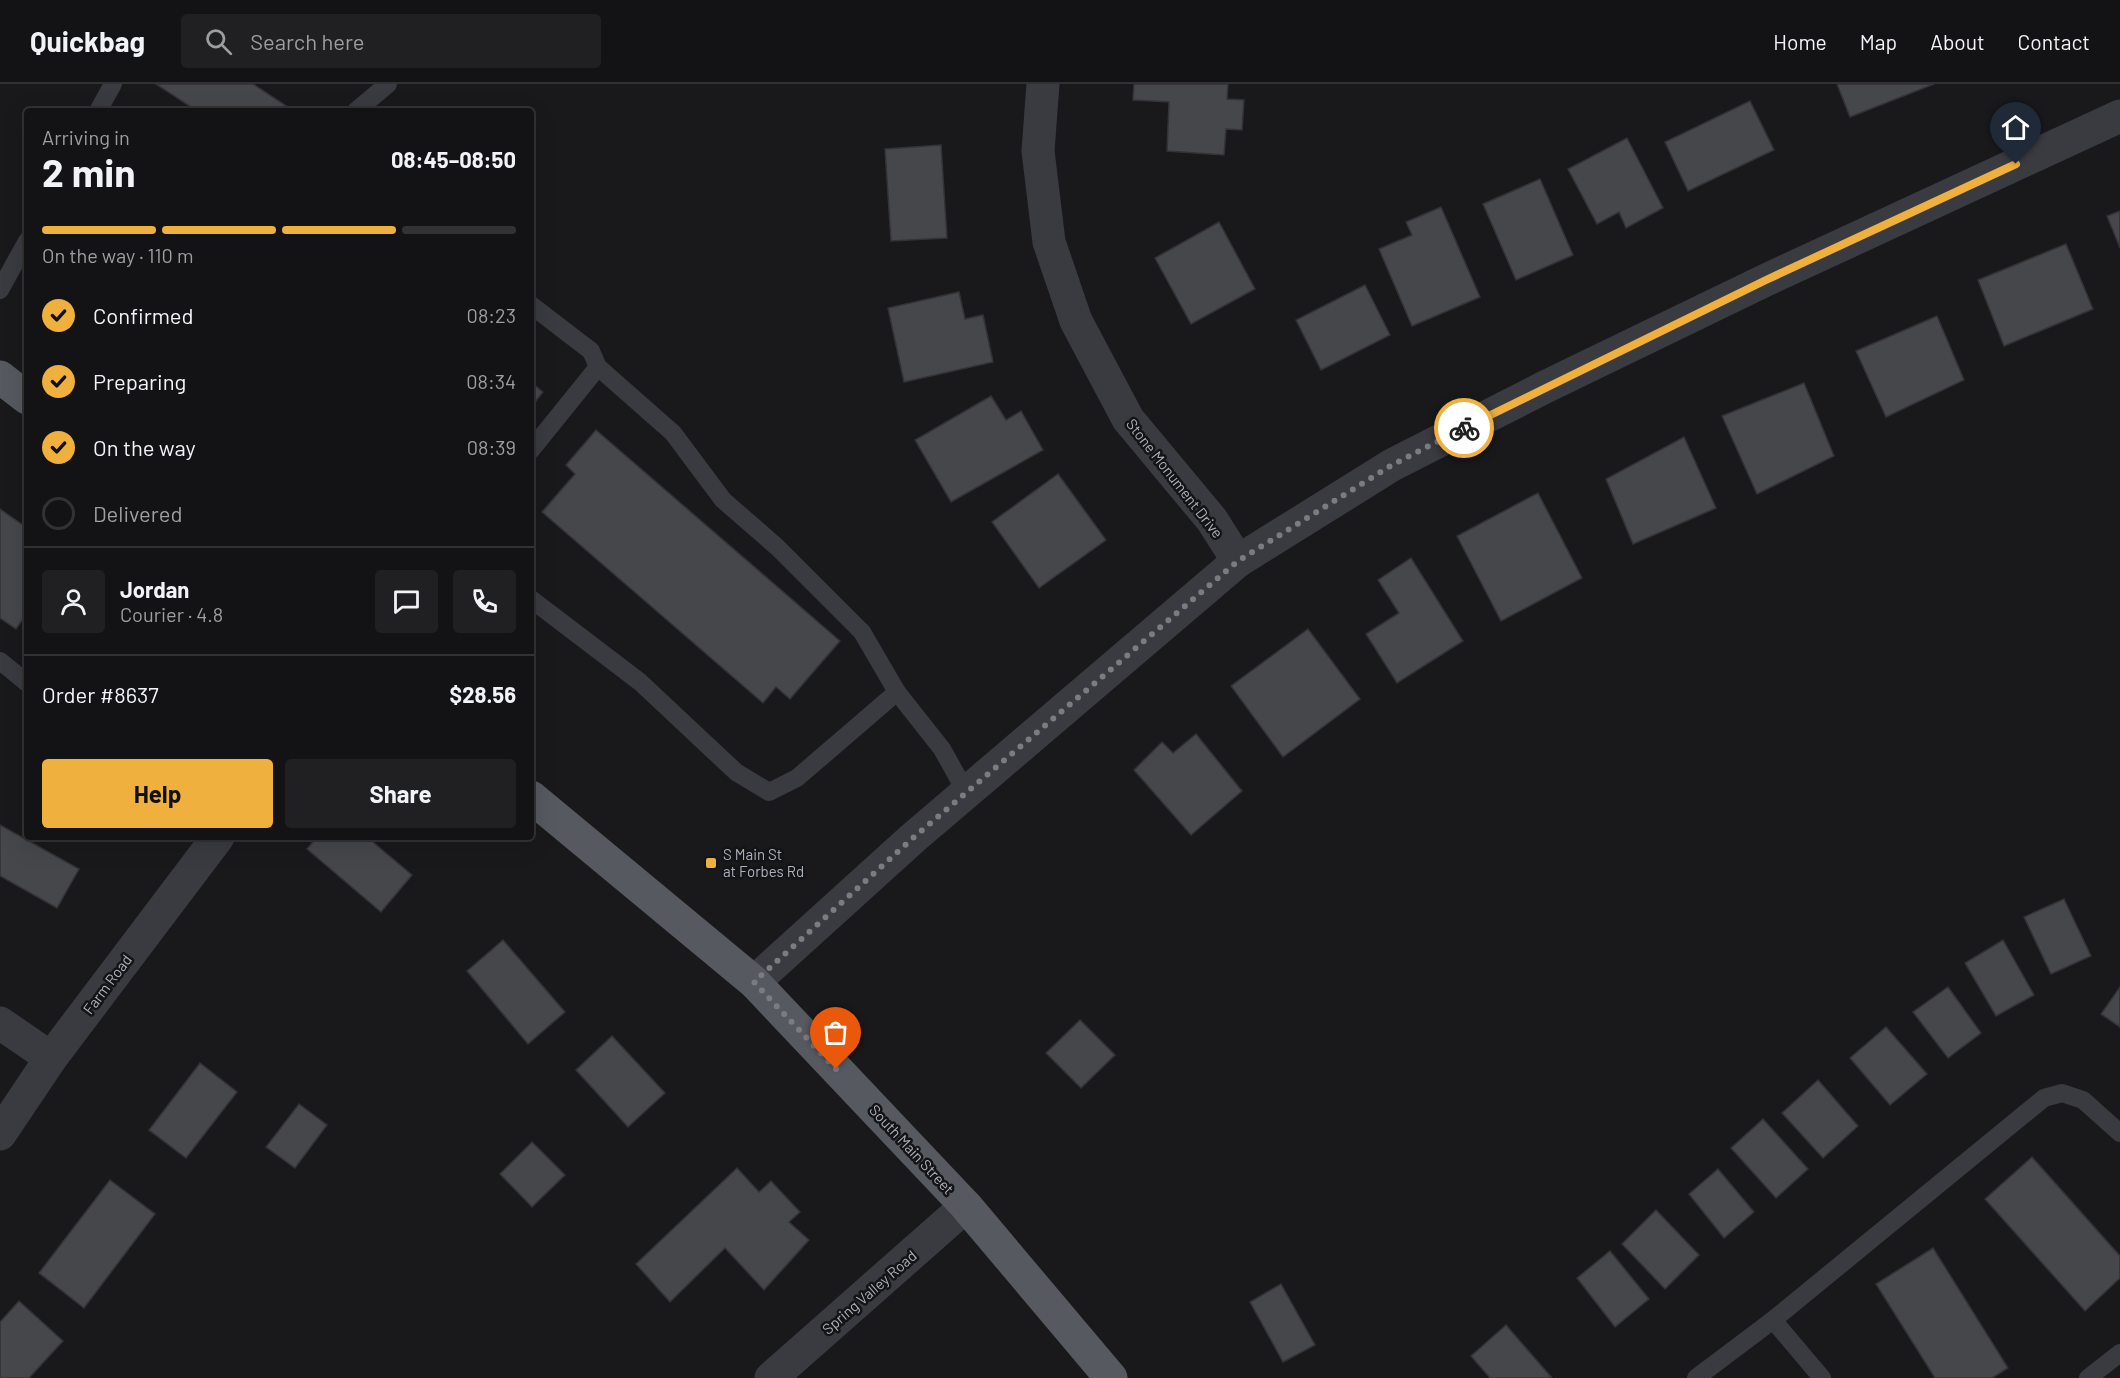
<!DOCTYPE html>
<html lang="en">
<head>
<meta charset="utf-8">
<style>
	:root { --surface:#131315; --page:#202022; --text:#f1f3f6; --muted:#9d9ea0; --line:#323234; --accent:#efb03e }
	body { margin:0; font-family:Barlow,sans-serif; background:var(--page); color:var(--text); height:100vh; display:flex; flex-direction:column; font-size:22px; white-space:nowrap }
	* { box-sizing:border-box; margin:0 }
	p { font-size:20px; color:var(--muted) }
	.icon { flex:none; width:33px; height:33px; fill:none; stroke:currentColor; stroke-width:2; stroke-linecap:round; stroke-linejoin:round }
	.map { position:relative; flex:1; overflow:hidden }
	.side { position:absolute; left:24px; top:24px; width:510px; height:732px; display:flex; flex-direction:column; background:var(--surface); border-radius:6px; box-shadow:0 6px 24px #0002,0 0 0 2px var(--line) }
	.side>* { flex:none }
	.pin { position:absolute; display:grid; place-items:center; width:51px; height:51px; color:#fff; margin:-62px -26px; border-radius:50% 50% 50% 0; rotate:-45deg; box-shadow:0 0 6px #0007 }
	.pin .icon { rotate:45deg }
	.courier { position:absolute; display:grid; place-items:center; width:60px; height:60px; margin:-30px; border:4px solid #efb03e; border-radius:50%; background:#fff; color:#222; box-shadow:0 2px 8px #0007 }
	.overview em { font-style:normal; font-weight:700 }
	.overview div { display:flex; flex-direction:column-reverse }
	.overview { display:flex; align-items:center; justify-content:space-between; height:102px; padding:0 18px }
	h1 { font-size:39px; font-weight:700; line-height:45px }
	.bar { display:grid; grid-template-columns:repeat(4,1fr); gap:9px 6px; align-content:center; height:72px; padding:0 18px }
	.bar i { height:8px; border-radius:4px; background:var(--line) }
	.bar .selected { background:var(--accent) }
	.bar p { grid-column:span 4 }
	.line { display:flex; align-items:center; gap:15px; padding:0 18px; border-top:2px solid var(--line) }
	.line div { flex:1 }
	.round { display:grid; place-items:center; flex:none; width:63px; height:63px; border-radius:6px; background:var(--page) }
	ol { padding:0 18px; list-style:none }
	li { display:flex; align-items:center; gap:18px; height:66px }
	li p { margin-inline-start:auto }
	li .icon { padding:6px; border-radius:50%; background:var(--accent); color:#111; stroke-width:4 }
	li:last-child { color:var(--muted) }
	li i { width:33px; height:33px; border:3px solid var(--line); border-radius:50% }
	.button { display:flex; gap:12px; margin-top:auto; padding:12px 18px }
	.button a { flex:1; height:69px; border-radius:6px; background:var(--accent); color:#111; font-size:24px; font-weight:700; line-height:69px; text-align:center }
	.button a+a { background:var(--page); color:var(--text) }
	header { display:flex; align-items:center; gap:36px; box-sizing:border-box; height:84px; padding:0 30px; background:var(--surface); border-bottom:2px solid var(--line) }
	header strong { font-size:28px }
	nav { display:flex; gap:33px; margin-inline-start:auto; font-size:21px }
	.search { width:420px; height:54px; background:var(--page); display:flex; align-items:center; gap:15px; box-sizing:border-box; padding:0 21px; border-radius:6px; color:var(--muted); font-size:22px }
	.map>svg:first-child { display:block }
</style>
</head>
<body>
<header>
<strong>Quickbag</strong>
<div class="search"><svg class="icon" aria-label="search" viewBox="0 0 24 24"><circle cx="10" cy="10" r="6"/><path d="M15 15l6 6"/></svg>Search here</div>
<nav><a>Home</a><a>Map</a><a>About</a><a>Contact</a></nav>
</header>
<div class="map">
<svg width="2120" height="1294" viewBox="0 0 2120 1294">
	<rect width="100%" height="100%" fill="#19191c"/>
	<g fill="#46474b" stroke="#333337" stroke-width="1.5">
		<polygon points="156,0 253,0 294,27 197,27"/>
		<polygon points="1134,0 1228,0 1227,15 1244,16 1242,46 1226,45 1224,71 1167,67 1169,18 1133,16"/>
		<polygon points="1837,0 1934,0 1850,33"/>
		<polygon points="1750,17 1774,66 1688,107 1665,58"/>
		<polygon points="1627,54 1663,124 1626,144 1619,128 1597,140 1568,85"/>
		<polygon points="941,61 947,154 891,157 885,65"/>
		<polygon points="1540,95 1573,171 1516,196 1483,120"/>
		<polygon points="1441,123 1480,213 1412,242 1379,165 1412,151 1406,138"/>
		<polygon points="2120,127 2120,164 2107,132"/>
		<polygon points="1219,138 1255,205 1191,240 1155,174"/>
		<polygon points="2066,160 2093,225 2004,262 1978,196"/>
		<polygon points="1365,201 1390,251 1321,286 1296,236"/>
		<polygon points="959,208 965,235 983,231 993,278 904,298 888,224"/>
		<polygon points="1937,232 1964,296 1886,333 1856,267"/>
		<polygon points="531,298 543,308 531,323"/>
		<polygon points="1804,299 1834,372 1757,410 1722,332"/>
		<polygon points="991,312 1006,336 1021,327 1043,366 951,418 915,356"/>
		<polygon points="596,346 840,557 790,615 776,603 763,619 542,428 575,390 566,381"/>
		<polygon points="1684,353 1716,424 1633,460 1606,395"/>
		<polygon points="1058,390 1106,456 1039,504 992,438"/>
		<polygon points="1538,409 1582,494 1501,537 1457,452"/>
		<polygon points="0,425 27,444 27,529 16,545 0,534"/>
		<polygon points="1411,474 1463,557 1397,599 1366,550 1399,529 1378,496"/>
		<polygon points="1308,545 1360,615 1283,673 1231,602"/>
		<polygon points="1196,650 1242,707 1191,751 1134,686 1162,658 1173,669"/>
		<polygon points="0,741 79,785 57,824 0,792"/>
		<polygon points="317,753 367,753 412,791 381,828 307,765"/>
		<polygon points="2064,815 2091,872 2051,890 2024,833"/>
		<polygon points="503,856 565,928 528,960 467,887"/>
		<polygon points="2003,856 2034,911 1996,932 1965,879"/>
		<polygon points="1948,903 1981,949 1948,974 1913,928"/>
		<polygon points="2120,903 2120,943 2101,930"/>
		<polygon points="1080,936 1115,971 1081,1004 1046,969"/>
		<polygon points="1886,943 1927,990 1890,1021 1850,974"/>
		<polygon points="612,952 665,1009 628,1043 576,986"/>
		<polygon points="200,979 237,1008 186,1074 149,1046"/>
		<polygon points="1818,996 1858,1042 1823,1074 1782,1029"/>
		<polygon points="299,1020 327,1041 295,1084 266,1063"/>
		<polygon points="1763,1035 1808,1085 1776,1114 1731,1064"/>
		<polygon points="532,1058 565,1091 532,1123 500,1090"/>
		<polygon points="2032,1073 2120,1172 2120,1194 2085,1227 1985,1115"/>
		<polygon points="737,1084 759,1108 771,1097 800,1128 789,1138 809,1156 764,1206 725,1164 670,1218 636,1180"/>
		<polygon points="1718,1085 1754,1128 1724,1154 1689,1110"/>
		<polygon points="110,1096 155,1130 84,1224 39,1189"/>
		<polygon points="1656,1126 1699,1171 1665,1205 1622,1160"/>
		<polygon points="1933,1164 2008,1284 1992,1294 1935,1294 1876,1200"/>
		<polygon points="1610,1167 1649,1215 1615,1243 1577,1194"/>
		<polygon points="1281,1200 1315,1261 1283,1278 1250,1218"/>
		<polygon points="19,1217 63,1257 29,1294 0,1294 0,1238"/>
		<polygon points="1506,1241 1552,1294 1490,1294 1471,1272"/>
	</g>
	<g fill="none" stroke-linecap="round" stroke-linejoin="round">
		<g stroke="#3a3b40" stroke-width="18">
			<polyline points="98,27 113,0"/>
			<polyline points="356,27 388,0"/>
			<polyline points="0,206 27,157"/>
			<polyline points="531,221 591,267 598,283 673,349 723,416 777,463 862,548 897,608 942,665 966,708"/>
			<polyline points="531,366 598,283"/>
			<polyline points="531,515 640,598 736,688 769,708 797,694 897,608"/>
			<polyline points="0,577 27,599"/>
			<polyline points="1773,1236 1822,1294"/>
			<polyline points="1696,1294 1773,1236 2044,1014 2062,1009 2083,1016 2120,1049"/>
			<polyline points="2088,1294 2120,1269"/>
		</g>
		<g stroke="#3a3b40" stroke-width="33">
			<polyline points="1043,0 1038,67 1049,158 1076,237 1128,335 1212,436 1238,477"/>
			<polyline points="0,939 51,974"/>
			<polyline points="0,1050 51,974 218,753"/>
			<polyline points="771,1294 966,1122"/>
		</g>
		<polyline stroke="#3a3b40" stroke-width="33" points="754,898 913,754 1238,477 1392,381 1545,303 1766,196 2120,32"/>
		<g stroke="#56595f" stroke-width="33">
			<polyline points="0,293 27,314"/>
			<polyline points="531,713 754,898 966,1122 1111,1294"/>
		</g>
	</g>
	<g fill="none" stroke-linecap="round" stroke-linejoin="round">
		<polyline stroke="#797c83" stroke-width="6" stroke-dasharray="0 10.8" points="836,985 754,898 913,754 1238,477 1392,381 1464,344"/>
		<polyline stroke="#efb03e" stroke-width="8" points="1464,344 1766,196 2016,80"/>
	</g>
	<rect fill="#efb03e" stroke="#141417" stroke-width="2" x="705" y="773" width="12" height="12" rx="3"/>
	<g text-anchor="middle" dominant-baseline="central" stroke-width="5" stroke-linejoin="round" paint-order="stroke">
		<g font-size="15" fill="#acb1bb" stroke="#141417">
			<text transform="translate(1175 394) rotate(52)">Stone Monument Drive</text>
			<text transform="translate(107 900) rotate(-53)">Farm Road</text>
			<text transform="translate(912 1065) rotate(47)">South Main Street</text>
			<text transform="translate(869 1208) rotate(-41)">Spring Valley Road</text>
		</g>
		<g font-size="15" fill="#acb1bb" stroke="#141417" text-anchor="start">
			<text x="723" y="770">S Main St<tspan x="723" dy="17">at Forbes Rd</tspan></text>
		</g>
	</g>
</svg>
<div class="pin" style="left:836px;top:985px;background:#ea580c"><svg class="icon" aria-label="bag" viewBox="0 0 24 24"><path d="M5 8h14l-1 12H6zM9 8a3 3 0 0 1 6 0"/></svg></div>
<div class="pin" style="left:2016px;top:80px;background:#1f2937"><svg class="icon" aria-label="home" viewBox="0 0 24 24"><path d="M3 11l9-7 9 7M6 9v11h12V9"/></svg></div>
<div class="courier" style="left:1464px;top:344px"><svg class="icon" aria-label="bike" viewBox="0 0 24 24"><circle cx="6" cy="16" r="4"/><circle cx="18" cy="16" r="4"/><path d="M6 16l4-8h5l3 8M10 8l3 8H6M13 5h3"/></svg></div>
<section class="side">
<div class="overview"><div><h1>2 min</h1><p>Arriving in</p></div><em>08:45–08:50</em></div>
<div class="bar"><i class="selected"></i><i class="selected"></i><i class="selected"></i><i></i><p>On the way · 110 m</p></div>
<ol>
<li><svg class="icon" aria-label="check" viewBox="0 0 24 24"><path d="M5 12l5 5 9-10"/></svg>Confirmed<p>08:23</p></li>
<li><svg class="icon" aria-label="check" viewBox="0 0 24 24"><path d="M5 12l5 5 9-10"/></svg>Preparing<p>08:34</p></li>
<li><svg class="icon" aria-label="check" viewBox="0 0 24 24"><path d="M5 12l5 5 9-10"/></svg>On the way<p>08:39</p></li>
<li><i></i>Delivered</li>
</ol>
<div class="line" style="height:108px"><a class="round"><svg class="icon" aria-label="person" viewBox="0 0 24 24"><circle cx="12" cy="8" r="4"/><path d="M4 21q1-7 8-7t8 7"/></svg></a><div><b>Jordan</b><p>Courier · 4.8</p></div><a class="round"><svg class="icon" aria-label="chat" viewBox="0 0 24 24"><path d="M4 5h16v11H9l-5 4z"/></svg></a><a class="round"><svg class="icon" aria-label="phone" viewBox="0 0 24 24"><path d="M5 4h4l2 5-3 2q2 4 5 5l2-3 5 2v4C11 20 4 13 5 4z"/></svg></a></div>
<div class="line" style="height:78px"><div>Order #8637</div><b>$28.56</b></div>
<div class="button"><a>Help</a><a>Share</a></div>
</section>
</div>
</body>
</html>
